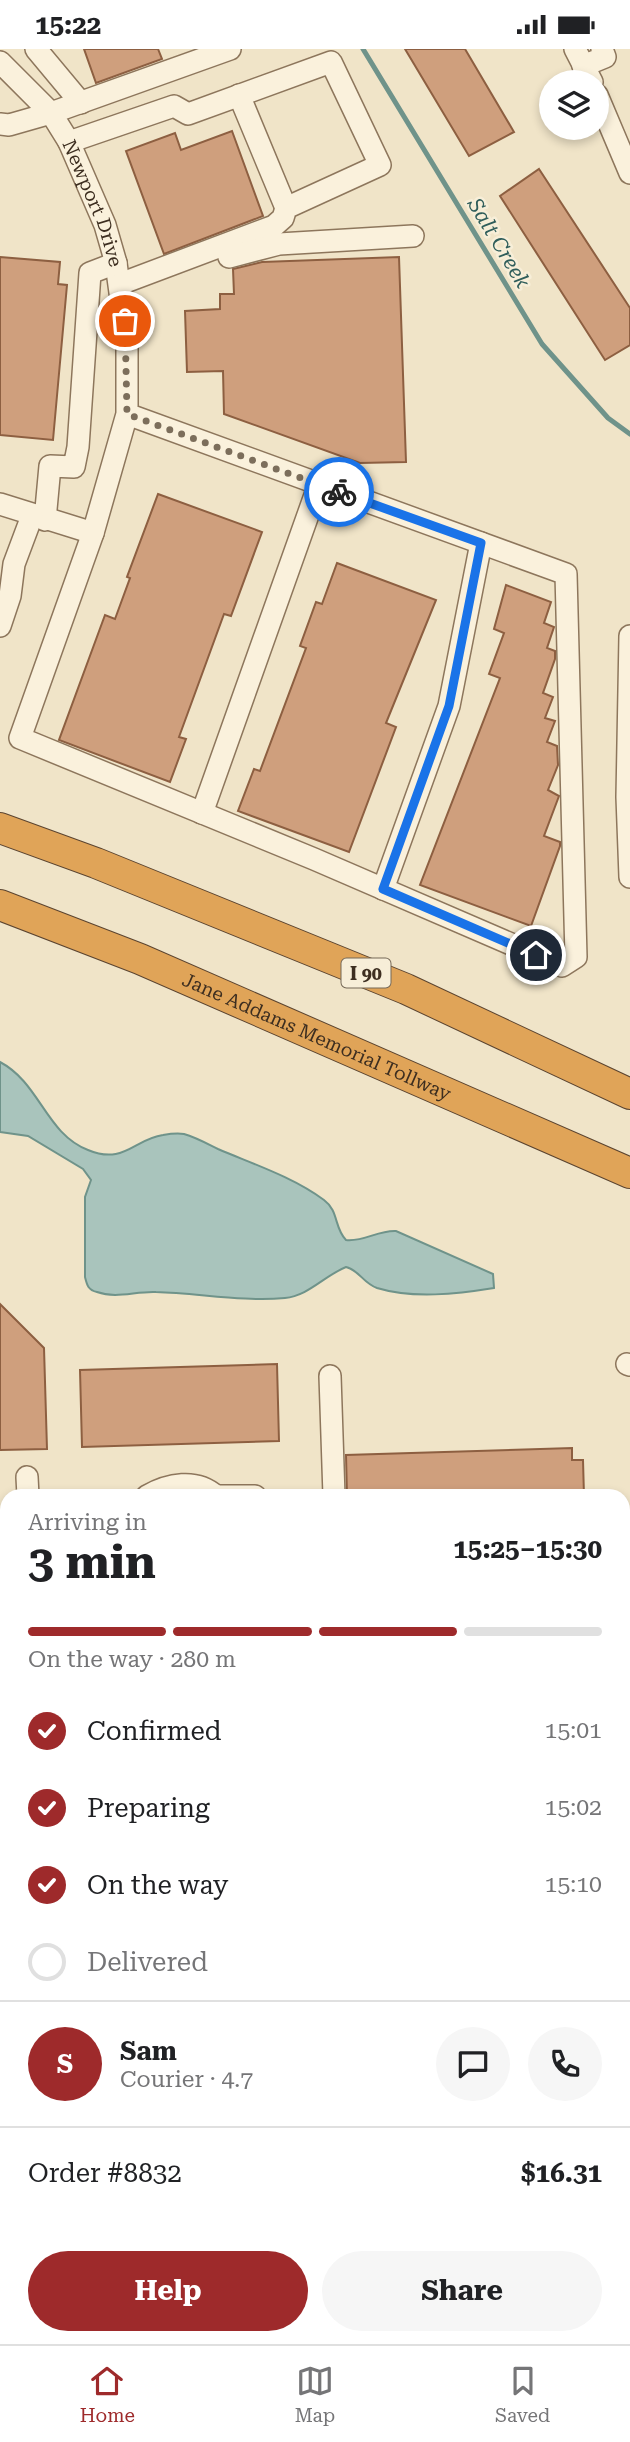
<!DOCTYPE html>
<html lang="en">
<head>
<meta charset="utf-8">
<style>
	:root { --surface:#fff; --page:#f6f6f6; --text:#202124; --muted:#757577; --line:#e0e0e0; --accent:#9e2a2b }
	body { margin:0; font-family:"Roboto Serif",serif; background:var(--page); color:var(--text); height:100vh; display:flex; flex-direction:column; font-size:26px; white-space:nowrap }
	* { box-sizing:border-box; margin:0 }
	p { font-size:23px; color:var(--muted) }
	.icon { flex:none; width:38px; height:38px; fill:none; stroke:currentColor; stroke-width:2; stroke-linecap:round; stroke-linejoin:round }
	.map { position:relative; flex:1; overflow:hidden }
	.side { position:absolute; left:0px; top:1440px; width:630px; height:856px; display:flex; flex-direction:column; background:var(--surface); border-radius:21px 21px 0 0; box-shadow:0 4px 10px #0003 }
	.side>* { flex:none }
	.buttons { position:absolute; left:539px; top:21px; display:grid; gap:14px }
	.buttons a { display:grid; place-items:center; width:70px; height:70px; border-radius:50%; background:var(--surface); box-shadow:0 4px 10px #0003; font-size:35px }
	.pin { position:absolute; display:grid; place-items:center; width:60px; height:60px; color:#fff; margin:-30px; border:4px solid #fff; border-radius:50%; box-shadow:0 2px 7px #0007 }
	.courier { position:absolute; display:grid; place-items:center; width:70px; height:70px; margin:-35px; border:5px solid #1a73e8; border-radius:50%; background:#fff; color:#222; box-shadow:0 2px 9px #0007 }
	.headline em { font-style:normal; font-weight:700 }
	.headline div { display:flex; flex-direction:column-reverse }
	.headline { display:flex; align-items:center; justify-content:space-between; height:119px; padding:0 28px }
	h1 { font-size:46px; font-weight:700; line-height:52px }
	.bar { display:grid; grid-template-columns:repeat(4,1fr); gap:10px 7px; align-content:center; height:84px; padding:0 28px }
	.bar i { height:9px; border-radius:5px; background:var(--line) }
	.bar .selected { background:var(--accent) }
	.bar p { grid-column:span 4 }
	.line { display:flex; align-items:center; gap:18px; padding:0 28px; border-top:2px solid var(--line) }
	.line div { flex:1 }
	.round { display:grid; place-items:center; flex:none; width:74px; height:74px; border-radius:37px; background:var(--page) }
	ol { padding:0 28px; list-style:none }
	li { display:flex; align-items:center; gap:21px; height:77px }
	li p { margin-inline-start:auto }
	li .icon { padding:7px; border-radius:50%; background:var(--accent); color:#fff; stroke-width:4 }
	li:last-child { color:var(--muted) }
	li i { width:38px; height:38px; border:4px solid var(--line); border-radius:50% }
	.cta { display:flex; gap:14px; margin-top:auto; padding:14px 28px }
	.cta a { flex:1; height:80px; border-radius:42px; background:var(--accent); color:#fff; font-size:28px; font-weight:700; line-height:80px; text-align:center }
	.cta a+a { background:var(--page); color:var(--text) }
	.status { display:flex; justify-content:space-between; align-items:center; height:49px; padding:0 35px; background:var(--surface); direction:ltr }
	.status svg { height:19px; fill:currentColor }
	.menu { display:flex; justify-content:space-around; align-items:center; height:98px; border-top:2px solid var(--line); background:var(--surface); font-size:19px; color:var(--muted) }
	.menu a { display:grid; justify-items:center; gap:4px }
	.menu .selected { color:var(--accent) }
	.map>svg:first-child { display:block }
</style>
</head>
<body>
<div class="status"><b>15:22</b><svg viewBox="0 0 49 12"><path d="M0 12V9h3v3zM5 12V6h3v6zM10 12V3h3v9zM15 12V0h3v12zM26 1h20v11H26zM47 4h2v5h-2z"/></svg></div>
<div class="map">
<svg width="630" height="2295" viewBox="0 0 630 2295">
	<rect width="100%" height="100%" fill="#f0e4c8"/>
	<polygon fill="#c9cf9b" points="623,2069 630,2069 630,2295 0,2295 0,2088 7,2087 7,2289 623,2289"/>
	<path fill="#a9c4bc" stroke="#6f938a" stroke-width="2" d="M0,1013c40,21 46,72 88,88 36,15 46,-11 75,-15 6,-1 14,-2 21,-1 11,3 24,10 34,15 35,15 75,28 106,51 15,11 10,28 22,40 18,2 32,-10 50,-9l97,43 1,14c-37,6 -81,11 -117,0 -14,-5 -18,-18 -31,-21 -22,9 -38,29 -61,31 -42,4 -87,-5 -129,-6 -21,-1 -39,7 -59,0 -9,-2 -10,-7 -12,-15v-80l6,-17 -8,-11 -55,-33 -28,-4z"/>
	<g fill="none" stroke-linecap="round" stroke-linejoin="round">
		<polyline stroke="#6f938a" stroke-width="5" points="363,0 542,295 608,369 630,385"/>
	</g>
	<g fill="#cf9f7d" stroke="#8d5f41" stroke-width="2">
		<polygon points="84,0 158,0 162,10 96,34"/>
		<polygon points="405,0 465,0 514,83 469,107"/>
		<polygon points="232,82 263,167 164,205 126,102 175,84 181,101"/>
		<polygon points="539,120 630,259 630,296 605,311 500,147"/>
		<polygon points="0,208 60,213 58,235 67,236 53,391 0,386"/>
		<polygon points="399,208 406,413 360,414 224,365 223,322 187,323 185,262 220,260 220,245 234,245 233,220 262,213"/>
		<polygon points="158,445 262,483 231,567 224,565 179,688 186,690 170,733 59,691 105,566 115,570 130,529 127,528"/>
		<polygon points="337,514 436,551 386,674 396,678 349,803 238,762 254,720 260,722 306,599 300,597 316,553 322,555"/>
		<polygon points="506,536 551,553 544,574 554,578 547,599 555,602 555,610 543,644 553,648 545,669 555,672 547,693 557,697 558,716 548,741 559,747 544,787 560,793 560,797 531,877 420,836 500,629 489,625 504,584 494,580"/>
		<polygon points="0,1255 44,1299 47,1400 0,1401"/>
		<polygon points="277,1315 279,1392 82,1398 80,1321"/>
		<polygon points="572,1399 572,1411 583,1411 584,1447 347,1447 346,1406"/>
	</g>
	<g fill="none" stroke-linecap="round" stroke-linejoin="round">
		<g stroke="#8d765c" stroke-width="24">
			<g id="minor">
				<polyline points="36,0 81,54"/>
				<polyline points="575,0 592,33"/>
				<path id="s1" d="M0,13l51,51 18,29 36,83 11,38 11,81v70l-34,119 -73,205 294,121 248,107 14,-9 -10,-383 -439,-160"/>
				<polyline points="583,17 605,8 602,0"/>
				<polyline points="239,46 286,159"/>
				<polyline points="597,46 630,124"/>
				<polyline points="0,75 9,76 51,64 230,0"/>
				<polyline points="69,93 174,57 188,65 331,13 380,116 286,159 283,169 274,177 120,235"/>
				<polyline points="229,208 279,195 413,187"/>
				<polyline points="0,455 93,484"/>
				<polyline points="45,471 50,417 74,418 78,398 90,224 116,214"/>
				<polyline points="0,577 10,547 14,515 32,467"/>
				<polyline points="630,587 627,748 630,828"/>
				<polyline points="202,764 319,435"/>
				<polyline points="383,840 449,657 481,494"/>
				<polyline points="627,1315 630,1316"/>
				<polyline points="330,1327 334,1447"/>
				<polyline points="27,1428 28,1447"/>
				<path d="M147,1447c21,-12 49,-18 69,0"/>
				<polyline points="218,1447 255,1447"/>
				<polyline points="623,1733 628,1733 629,1791 623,1791"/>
				<polyline points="623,1827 630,1827"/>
				<polyline points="623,1962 630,1962"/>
			</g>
		</g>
		<g stroke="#5b4430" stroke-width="29">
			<g id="major">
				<polyline points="623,2037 630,2036"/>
				<polyline points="0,2048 7,2048"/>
				<polyline points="623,2069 630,2069"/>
				<polyline points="0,2087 7,2087"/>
			</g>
		</g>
		<g stroke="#5b4430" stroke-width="32">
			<g id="highway">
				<polyline points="0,779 96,814 406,940 630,1045"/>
				<path id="s2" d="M0,856l140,54 490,214"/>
			</g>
		</g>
		<g stroke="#8d765c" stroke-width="2.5" stroke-dasharray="5 3.5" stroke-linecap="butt">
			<polyline points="623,2265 630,2254"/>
			<polyline points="602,2295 607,2289"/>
		</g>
		<use href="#minor" stroke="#faf1dc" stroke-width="21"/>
		<use href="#major" stroke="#f3d9a0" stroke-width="26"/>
		<use href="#highway" stroke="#e0a458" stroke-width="30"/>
	</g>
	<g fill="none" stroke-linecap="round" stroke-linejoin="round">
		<polyline stroke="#7c6e5b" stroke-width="7" stroke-dasharray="0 12.6" points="125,272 127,365 339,443"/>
		<polyline stroke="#1a73e8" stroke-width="9" points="339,443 481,494 449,657 383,840 536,906"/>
	</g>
	<g text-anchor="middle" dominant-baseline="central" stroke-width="5" stroke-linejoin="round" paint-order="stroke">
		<rect fill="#f7eed8" stroke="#756857" stroke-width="2" x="341.5" y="909.5" width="49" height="29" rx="5"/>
		<g font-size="18" font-weight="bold" fill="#3d2e20">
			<text x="366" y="924">I 90</text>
		</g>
		<g font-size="19" fill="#3d2e20" stroke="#f7eed8">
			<text stroke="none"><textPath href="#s1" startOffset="172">Newport Drive</textPath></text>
			<text stroke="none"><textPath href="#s2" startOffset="343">Jane Addams Memorial Tollway</textPath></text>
		</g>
		<g font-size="21" font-style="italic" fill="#2f5d5a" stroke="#f7eed8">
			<text transform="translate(499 194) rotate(59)">Salt Creek</text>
		</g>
	</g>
</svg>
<div class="buttons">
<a><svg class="icon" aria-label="layers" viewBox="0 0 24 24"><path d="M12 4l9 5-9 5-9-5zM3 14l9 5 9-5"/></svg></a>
</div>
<div class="pin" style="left:125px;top:272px;background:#ea580c"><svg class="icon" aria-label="bag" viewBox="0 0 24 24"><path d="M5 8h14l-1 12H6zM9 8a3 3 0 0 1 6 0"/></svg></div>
<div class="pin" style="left:536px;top:906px;background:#1f2937"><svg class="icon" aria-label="home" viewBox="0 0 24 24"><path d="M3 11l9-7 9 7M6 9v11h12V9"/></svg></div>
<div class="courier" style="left:339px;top:443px"><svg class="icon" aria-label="bike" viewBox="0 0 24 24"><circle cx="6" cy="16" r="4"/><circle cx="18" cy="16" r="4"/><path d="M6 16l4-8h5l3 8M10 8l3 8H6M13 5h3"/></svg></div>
<section class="side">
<div class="headline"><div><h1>3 min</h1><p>Arriving in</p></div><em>15:25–15:30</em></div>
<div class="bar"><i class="selected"></i><i class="selected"></i><i class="selected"></i><i></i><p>On the way · 280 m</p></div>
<ol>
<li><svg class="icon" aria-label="check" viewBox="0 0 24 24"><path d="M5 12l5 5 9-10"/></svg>Confirmed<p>15:01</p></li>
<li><svg class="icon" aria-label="check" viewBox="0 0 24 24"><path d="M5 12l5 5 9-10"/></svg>Preparing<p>15:02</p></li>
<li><svg class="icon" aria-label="check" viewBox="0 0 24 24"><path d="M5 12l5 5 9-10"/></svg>On the way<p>15:10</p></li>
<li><i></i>Delivered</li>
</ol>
<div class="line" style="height:126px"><b class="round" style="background:var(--accent);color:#fff">S</b><div><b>Sam</b><p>Courier · 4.7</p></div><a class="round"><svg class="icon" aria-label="chat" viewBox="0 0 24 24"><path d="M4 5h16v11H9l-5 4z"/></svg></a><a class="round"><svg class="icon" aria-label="phone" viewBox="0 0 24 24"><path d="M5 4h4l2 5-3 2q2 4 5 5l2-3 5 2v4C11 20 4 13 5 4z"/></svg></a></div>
<div class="line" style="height:91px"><div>Order #8832</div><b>$16.31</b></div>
<div class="cta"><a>Help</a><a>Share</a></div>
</section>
</div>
<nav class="menu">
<a class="selected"><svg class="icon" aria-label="home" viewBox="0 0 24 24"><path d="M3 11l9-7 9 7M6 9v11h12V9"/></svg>Home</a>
<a><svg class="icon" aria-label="map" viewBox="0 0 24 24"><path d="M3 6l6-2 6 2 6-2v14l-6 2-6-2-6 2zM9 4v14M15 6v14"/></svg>Map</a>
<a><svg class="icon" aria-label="saved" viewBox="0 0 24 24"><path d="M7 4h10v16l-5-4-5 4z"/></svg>Saved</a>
</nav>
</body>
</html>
